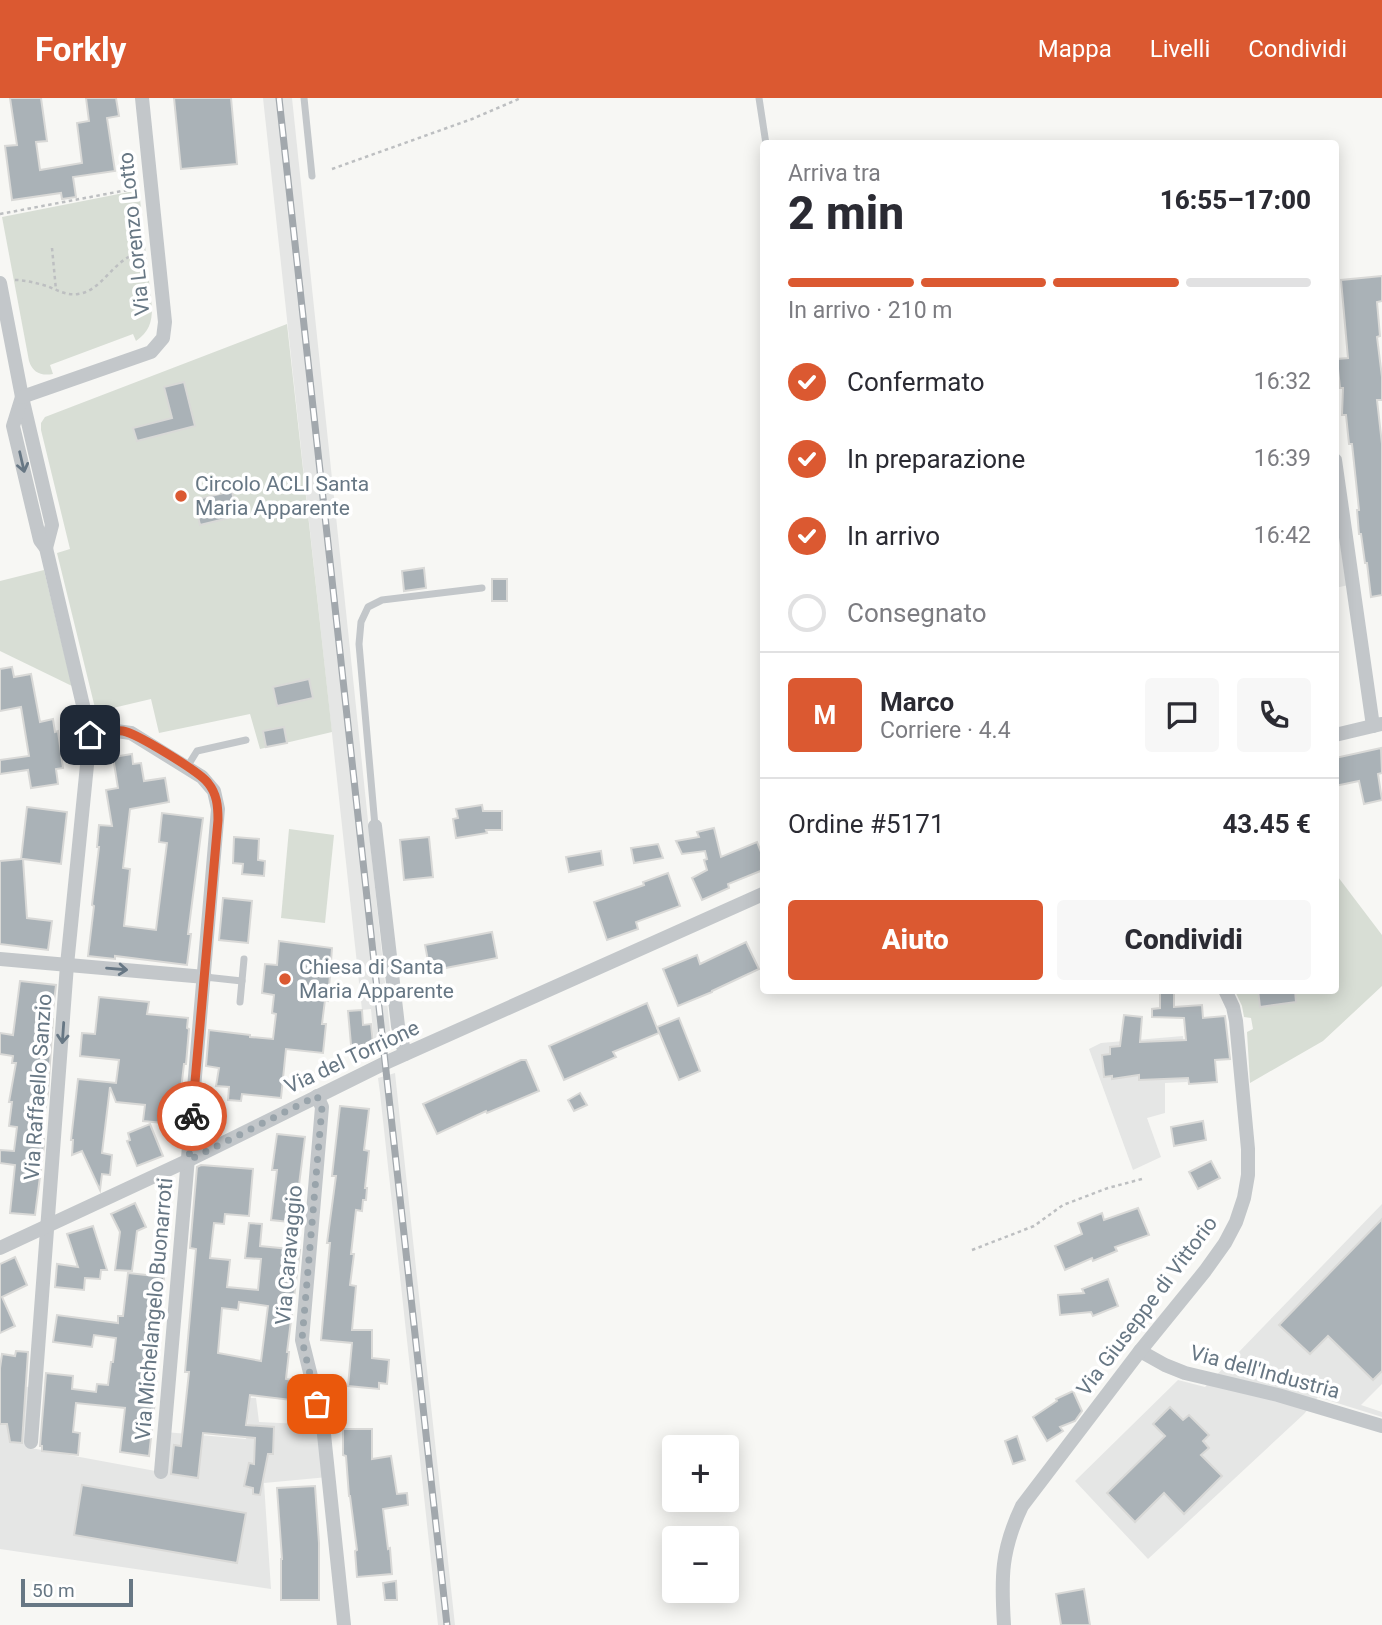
<!DOCTYPE html>
<html lang="it">
<head>
<meta charset="utf-8">
<style>
	:root { --surface:#fff; --page:#f7f7f7; --text:#2b2b33; --muted:#7c7c81; --line:#e1e1e2; --accent:#db5931 }
	body { margin:0; font-family:Roboto,sans-serif; background:var(--page); color:var(--text); height:100vh; display:flex; flex-direction:column; font-size:26px; white-space:nowrap }
	* { box-sizing:border-box; margin:0 }
	p { font-size:23px; color:var(--muted) }
	.icon { flex:none; width:38px; height:38px; fill:none; stroke:currentColor; stroke-width:2; stroke-linecap:round; stroke-linejoin:round }
	.map { position:relative; flex:1; overflow:hidden }
	.drawer { position:absolute; left:760px; top:42px; width:579px; height:854px; display:flex; flex-direction:column; background:var(--surface); border-radius:7px; box-shadow:0 4px 18px #0003 }
	.drawer>* { flex:none }
	.tools { position:absolute; left:662px; top:1337px; display:grid; gap:14px }
	.tools a { display:grid; place-items:center; width:77px; height:77px; border-radius:7px; background:var(--surface); box-shadow:0 4px 18px #0003; font-size:35px }
	.scale { position:absolute; left:21px; bottom:18px; width:112px; box-sizing:border-box; padding-left:7px; border:4px solid #677784; border-top:0; font-size:19px; line-height:24px; white-space:nowrap; color:#677784; -webkit-text-stroke:5px #fff; paint-order:stroke }
	.pin { position:absolute; display:grid; place-items:center; width:60px; height:60px; color:#fff; margin:-30px; border-radius:14px; box-shadow:0 4px 10px #0006 }
	.courier { position:absolute; display:grid; place-items:center; width:70px; height:70px; margin:-35px; border:5px solid #db5931; border-radius:50%; background:#fff; color:#222; box-shadow:0 2px 9px #0007 }
	.overview em { font-style:normal; font-weight:800 }
	.overview div { display:flex; flex-direction:column-reverse }
	.overview { display:flex; align-items:center; justify-content:space-between; height:119px; padding:0 28px }
	h1 { font-size:46px; font-weight:800; line-height:52px }
	.bar { display:grid; grid-template-columns:repeat(4,1fr); gap:10px 7px; align-content:center; height:84px; padding:0 28px }
	.bar i { height:9px; border-radius:5px; background:var(--line) }
	.bar .current { background:var(--accent) }
	.bar p { grid-column:span 4 }
	.line { display:flex; align-items:center; gap:18px; padding:0 28px; border-top:2px solid var(--line) }
	.line div { flex:1 }
	.round { display:grid; place-items:center; flex:none; width:74px; height:74px; border-radius:7px; background:var(--page) }
	ol { padding:0 28px; list-style:none }
	li { display:flex; align-items:center; gap:21px; height:77px }
	li p { margin-inline-start:auto }
	li .icon { padding:7px; border-radius:50%; background:var(--accent); color:#fff; stroke-width:4 }
	li:last-child { color:var(--muted) }
	li i { width:38px; height:38px; border:4px solid var(--line); border-radius:50% }
	.action { display:flex; gap:14px; margin-top:auto; padding:14px 28px }
	.action a { flex:1; height:80px; border-radius:7px; background:var(--accent); color:#fff; font-size:28px; font-weight:800; line-height:80px; text-align:center }
	.action a+a { background:var(--page); color:var(--text) }
	header { display:flex; align-items:center; gap:42px; box-sizing:border-box; height:98px; padding:0 35px; background:var(--accent); color:#fff }
	header strong { font-size:33px }
	nav { display:flex; gap:38px; margin-inline-start:auto; font-size:24px }
	.map>svg:first-child { display:block }
</style>
</head>
<body>
<header>
<strong>Forkly</strong>
<nav><a>Mappa</a><a>Livelli</a><a>Condividi</a></nav>
</header>
<div class="map">
<svg width="1382" height="1527" viewBox="0 0 1382 1527">
	<rect width="100%" height="100%" fill="#f7f7f4"/>
	<g fill="#e5e6e5">
		<polygon points="263,0 292,0 392,951 375,956 371,911 362,912"/>
		<polygon points="1335,378 1353,486 1335,490"/>
		<polygon points="1183,938 1187,984 1165,985 1165,1015 1147,1020 1161,1059 1133,1072 1089,951 1101,945"/>
		<polygon points="395,975 419,1198 455,1527 438,1527 380,995 378,980"/>
		<polygon points="1382,1106 1382,1286 1361,1307 1382,1314 1382,1319 1318,1299 1304,1316 1148,1461 1075,1383 1178,1282 1205,1289"/>
		<polygon points="0,1276 3,1285 35,1290 31,1350 161,1374 165,1334 246,1341 250,1300 256,1300 259,1324 323,1327 328,1379 264,1385 271,1491 0,1451"/>
	</g>
	<g fill="#d8ded5">
		<path d="M139,92l13,118c0,14 -3,24 -16,33l-3,-7 -83,31 3,9c-12,2 -20,-1 -24,-13l-27,-144z"/>
		<polygon points="287,226 332,634 260,651 250,616 159,635 151,601 96,614 57,455 70,451 41,332 41,325 45,319"/>
		<polygon points="44,472 72,588 0,553 0,483"/>
		<polygon points="289,731 334,737 325,825 281,820"/>
		<polygon points="1335,775 1382,837 1382,888 1323,943 1250,985 1247,934 1253,931 1251,920 1244,919 1242,908 1235,893 1258,893 1261,908 1296,904 1295,893 1335,892"/>
	</g>
	<g fill="#aab2b7" stroke="#d9d9d7" stroke-width="2" fill-rule="evenodd">
		<polygon points="10,0 41,0 47,43 36,44 40,72 82,65 77,25 89,23 86,0 116,0 119,18 107,20 115,73 73,79 76,99 62,101 61,95 12,102 5,48 17,47"/>
		<polygon points="174,0 231,0 237,66 181,71"/>
		<polygon points="1382,178 1382,203 1377,204 1380,238 1377,239 1382,279 1382,302 1377,302 1382,346 1382,497 1371,499 1367,465 1365,465 1361,436 1359,436 1357,412 1359,412 1352,346 1349,346 1346,317 1342,317 1343,290 1340,290 1337,261 1348,260 1341,182"/>
		<polygon points="184,284 195,328 137,343 133,330 172,320 164,289"/>
		<polygon points="232,393 237,418 200,427 194,402"/>
		<polygon points="424,470 426,490 404,493 402,473"/>
		<rect x="492" y="481" width="15" height="22"/>
		<polygon points="12,569 14,579 31,576 40,624 53,621 55,634 58,633 63,670 56,671 58,686 31,690 28,672 0,676 0,662 29,658 21,609 0,613 0,571"/>
		<polygon points="309,581 313,600 277,608 273,589"/>
		<polygon points="284,629 287,645 266,649 263,633"/>
		<polygon points="1381,650 1382,675 1378,676 1382,702 1364,706 1359,683 1335,688 1335,660"/>
		<polygon points="132,656 133,666 141,665 144,683 165,680 169,704 130,711 123,770 130,771 124,828 156,832 167,745 159,744 162,715 203,720 188,836 191,836 187,867 115,858 115,861 88,858 94,808 92,807 99,749 97,749 99,727 112,728 106,692 118,690 113,659"/>
		<polygon points="482,707 483,713 502,713 502,732 486,732 487,735 456,740 453,721 458,720 456,711"/>
		<polygon points="27,709 67,714 61,766 23,761 27,820 52,823 48,852 0,846 0,763 21,761"/>
		<polygon points="714,730 721,759 757,744 763,759 763,772 728,786 729,790 702,802 692,780 707,772 704,762 707,761 705,753 682,756 676,743 699,739 697,734"/>
		<polygon points="234,739 259,741 258,762 265,763 264,778 242,776 243,766 233,765"/>
		<polygon points="429,739 433,779 404,782 400,742"/>
		<polygon points="658,746 663,760 634,765 631,750"/>
		<polygon points="601,753 603,767 569,774 566,759"/>
		<polygon points="668,775 680,808 636,824 638,831 607,842 594,804 644,787 643,784"/>
		<polygon points="223,800 252,803 248,845 219,842"/>
		<polygon points="492,834 497,860 430,873 425,847"/>
		<polygon points="279,843 332,850 328,903 325,902 322,926 326,926 323,955 286,951 281,1000 242,996 241,1003 228,1002 229,989 216,988 219,970 206,968 209,932 250,937 250,939 273,941 276,916 272,915 274,897 262,895 265,866 277,867"/>
		<polygon points="746,844 759,871 712,893 712,894 678,908 663,871 697,857 700,866"/>
		<polygon points="20,883 56,887 52,921 53,921 48,995 41,1041 44,1041 44,1048 35,1117 10,1115 15,1067 0,1065 0,1052 14,1053 17,1029 9,1028 12,1004 9,1004 16,965 12,965 13,958 0,956 0,935 13,937"/>
		<polygon points="1258,892 1295,892 1296,904 1260,909"/>
		<polygon points="1160,895 1174,895 1174,909 1202,907 1203,920 1225,918 1230,961 1215,962 1217,984 1189,986 1188,980 1139,982 1139,977 1112,981 1112,978 1104,979 1102,957 1110,956 1110,949 1120,948 1124,917 1142,919 1140,944 1186,942 1184,920 1152,919 1152,911 1160,910"/>
		<polygon points="99,899 149,904 147,916 188,920 187,930 189,931 186,966 184,966 181,992 178,992 174,1026 143,1023 145,1007 116,1004 110,989 102,1055 112,1057 110,1077 102,1076 100,1092 82,1053 72,1057 73,1042 71,1042 78,981 116,985 119,962 80,958 82,935 95,936"/>
		<polygon points="647,905 659,935 613,954 616,959 564,982 549,948"/>
		<polygon points="362,912 363,927 371,926 374,956 352,958 348,913"/>
		<polygon points="679,920 700,973 679,982 657,929"/>
		<polygon points="521,962 526,962 539,993 487,1015 486,1013 437,1036 423,1006"/>
		<polygon points="580,995 587,1007 574,1013 568,1002"/>
		<polygon points="340,1008 369,1011 364,1052 369,1053 365,1090 367,1090 366,1102 363,1102 362,1113 356,1112 351,1156 354,1156 350,1187 356,1188 352,1232 372,1232 372,1260 389,1262 387,1286 379,1285 379,1291 348,1288 352,1245 321,1242 330,1145 327,1145 336,1078 332,1078"/>
		<polygon points="1203,1023 1206,1042 1174,1048 1171,1029"/>
		<polygon points="150,1026 163,1058 137,1068 127,1043 130,1042 128,1035"/>
		<polygon points="277,1036 305,1039 298,1095 302,1095 299,1125 271,1122 277,1072 272,1072"/>
		<polygon points="1211,1063 1220,1080 1198,1091 1189,1074"/>
		<path d="M201,1067l52,4 -4,47 -24,-2 -1,10 -10,-1 -4,35 20,2 -3,27 31,3 3,-31 -16,-1 4,-35 13,1 -2,22 40,4 -13,102h2l-3,27 8,1 -3,20 -41,-5 -4,30 28,2 -1,27h-5l-8,41 -7,-1v-6l-9,-2 5,-23 5,1 1,-26 -52,-5 -5,45 -27,-4 3,-29 7,1 8,-74h-4l11,-123 -6,-1 7,-81zM239,1204l29,4 -7,55 -43,-8 4,-45 16,2z"/>
		<polygon points="135,1105 146,1129 137,1133 132,1173 115,1172 120,1134 111,1116"/>
		<polygon points="1138,1110 1149,1137 1115,1149 1117,1153 1093,1163 1092,1160 1065,1172 1055,1148 1082,1136 1078,1125 1102,1115 1104,1122"/>
		<polygon points="1382,1121 1382,1273 1373,1282 1328,1238 1310,1256 1279,1227"/>
		<polygon points="93,1128 107,1172 101,1172 100,1181 85,1180 84,1192 55,1189 57,1166 78,1169 67,1136"/>
		<polygon points="15,1159 27,1187 2,1199 15,1228 0,1235 0,1166"/>
		<polygon points="128,1175 164,1179 154,1271 158,1271 155,1293 156,1293 149,1358 120,1354 125,1310 76,1305 73,1334 80,1335 78,1357 42,1353 42,1348 40,1348 46,1275 73,1278 72,1291 96,1294 97,1286 108,1287 111,1264 113,1264 116,1240 94,1237 92,1249 53,1244 57,1217 118,1225 118,1218 123,1218"/>
		<polygon points="1108,1181 1118,1208 1093,1218 1091,1214 1060,1217 1058,1197 1084,1195 1082,1191"/>
		<polygon points="16,1253 28,1254 22,1345 10,1344 7,1326 0,1326 0,1270 2,1256 15,1258"/>
		<polygon points="1073,1293 1082,1313 1075,1323 1060,1329 1063,1333 1047,1343 1033,1319 1057,1303 1056,1301"/>
		<polygon points="1170,1309 1183,1322 1189,1317 1209,1337 1203,1343 1209,1350 1201,1357 1222,1378 1184,1416 1164,1395 1135,1424 1107,1395 1165,1338 1153,1326"/>
		<polygon points="343,1331 372,1331 372,1361 391,1358 397,1396 407,1395 408,1407 383,1411 388,1451 390,1450 392,1476 357,1479 355,1453 357,1452 350,1398 349,1398 346,1358 343,1357"/>
		<polygon points="1017,1338 1025,1362 1013,1366 1005,1343"/>
		<polygon points="82,1387 246,1415 237,1465 74,1437"/>
		<polygon points="315,1388 319,1445 319,1502 281,1502 281,1461 282,1461 277,1390"/>
		<polygon points="396,1483 397,1502 385,1502 383,1485"/>
		<polygon points="1084,1491 1090,1527 1061,1527 1056,1496"/>
	</g>
	<g fill="none" stroke-linecap="round" stroke-linejoin="round">
		<g stroke="#bdbfc1" stroke-width="2.5" stroke-dasharray="3.5 3.5" stroke-linecap="butt">
			<polyline points="332,71 472,21 521,0"/>
			<polyline points="0,116 138,90"/>
			<polyline points="52,150 56,192"/>
			<path d="M15,182c10,0 21,3 32,6 10,4 20,10 31,8 26,-3 35,-38 67,-43"/>
			<polyline points="972,1152 1034,1128 1063,1107 1108,1090 1142,1081"/>
		</g>
		<g stroke="#c3c7ca" stroke-width="7">
			<polyline points="304,0 312,78"/>
			<polyline points="759,0 766,46"/>
			<polyline points="187,669 197,653 246,642"/>
			<polyline points="375,728 359,546 361,524 368,509 382,502 482,490"/>
			<polyline points="205,879 242,883"/>
			<polyline points="240,904 244,861"/>
		</g>
		<g stroke="#c3c7ca" stroke-width="14">
			<polyline points="0,185 22,299 52,427 46,450"/>
			<polyline points="22,299 13,328 40,442 46,450 90,637 67,867 31,1344"/>
			<polyline points="22,299 151,254 163,240 165,224 142,0"/>
			<polyline points="1335,362 1373,628"/>
			<polyline points="90,637 116,633 131,635 202,679 214,693 218,711 161,1374"/>
			<polyline points="1335,637 1381,626"/>
			<polyline points="375,728 398,928 405,956"/>
			<polyline points="0,861 205,879"/>
			<polyline points="317,998 322,1009 302,1242 323,1327 344,1527"/>
			<polyline points="0,1150 189,1062 385,965 763,796"/>
			<polyline points="1140,1253 1165,1267 1185,1275 1278,1297 1382,1328"/>
			<path d="M1004,1527c-3,-48 -3,-75 18,-119l118,-155 65,-80 20,-28 11,-21 8,-24 4,-23v-26l-12,-128 -3,-14 -8,-17"/>
		</g>
		<g stroke="#a2a8ad" stroke-width="7">
			<polyline id="rail" points="279,0 447,1527"/>
		</g>
		<use href="#rail" stroke="#fff" stroke-width="4.5" stroke-dasharray="13" stroke-linecap="butt"/>
	</g>
	<defs><path id="oneway-shaft" d="M-6 0H5M1.5-3L5.5 0L1.5 3" fill="none" stroke-width="1.6" stroke-linecap="round" stroke-linejoin="round" transform="scale(1.75)"/></defs>
	<g stroke="#677784">
		<use href="#oneway-shaft" transform="translate(22 364) rotate(77)"/>
		<use href="#oneway-shaft" transform="translate(117 871) rotate(5)"/>
		<use href="#oneway-shaft" transform="translate(63 935) rotate(94)"/>
	</g>
	<g fill="none" stroke-linecap="round" stroke-linejoin="round">
		<polyline stroke="#99a4ab" stroke-width="7" stroke-dasharray="0 12.6" points="192,1018 189,1062 317,998 322,1009 302,1242 317,1306"/>
		<path stroke="#db5931" stroke-width="9" d="M90,637c10,-2 22,-5 33,-4 13,2 77,41 85,52 9,11 10,23 10,37l-26,296"/>
	</g>
	<g fill="#db5931" stroke="#fff" stroke-width="2.5">
		<circle cx="181" cy="398" r="7"/>
		<circle cx="285" cy="881" r="7"/>
	</g>
	<g text-anchor="middle" dominant-baseline="central" stroke-width="7" stroke-linejoin="round" paint-order="stroke">
		<g font-size="21" fill="#677784" stroke="#fff">
			<text transform="translate(134 136) rotate(-96)">Via Lorenzo Lotto</text>
			<text transform="translate(352 959) rotate(-25)">Via del Torrione</text>
			<text transform="translate(38 989) rotate(-86)">Via Raffaello Sanzio</text>
			<text transform="translate(289 1157) rotate(-85)">Via Caravaggio</text>
			<text transform="translate(1147 1208) rotate(-53)">Via Giuseppe di Vittorio</text>
			<text transform="translate(154 1211) rotate(-85)">Via Michelangelo Buonarroti</text>
			<text transform="translate(1265 1274) rotate(15)">Via dell'Industria</text>
		</g>
		<g font-size="21" fill="#677784" stroke="#fff" text-anchor="start">
			<text x="195" y="386">Circolo ACLI Santa<tspan x="195" dy="24">Maria Apparente</tspan></text>
			<text x="299" y="869">Chiesa di Santa<tspan x="299" dy="24">Maria Apparente</tspan></text>
		</g>
	</g>
</svg>
<div class="tools">
<a>+</a>
<a>−</a>
</div>
<div class="scale">50 m</div>
<div class="pin" style="left:317px;top:1306px;background:#ea580c"><svg class="icon" aria-label="bag" viewBox="0 0 24 24"><path d="M5 8h14l-1 12H6zM9 8a3 3 0 0 1 6 0"/></svg></div>
<div class="pin" style="left:90px;top:637px;background:#1f2937"><svg class="icon" aria-label="home" viewBox="0 0 24 24"><path d="M3 11l9-7 9 7M6 9v11h12V9"/></svg></div>
<div class="courier" style="left:192px;top:1018px"><svg class="icon" aria-label="bike" viewBox="0 0 24 24"><circle cx="6" cy="16" r="4"/><circle cx="18" cy="16" r="4"/><path d="M6 16l4-8h5l3 8M10 8l3 8H6M13 5h3"/></svg></div>
<section class="drawer">
<div class="overview"><div><h1>2 min</h1><p>Arriva tra</p></div><em>16:55–17:00</em></div>
<div class="bar"><i class="current"></i><i class="current"></i><i class="current"></i><i></i><p>In arrivo · 210 m</p></div>
<ol>
<li><svg class="icon" aria-label="check" viewBox="0 0 24 24"><path d="M5 12l5 5 9-10"/></svg>Confermato<p>16:32</p></li>
<li><svg class="icon" aria-label="check" viewBox="0 0 24 24"><path d="M5 12l5 5 9-10"/></svg>In preparazione<p>16:39</p></li>
<li><svg class="icon" aria-label="check" viewBox="0 0 24 24"><path d="M5 12l5 5 9-10"/></svg>In arrivo<p>16:42</p></li>
<li><i></i>Consegnato</li>
</ol>
<div class="line" style="height:126px"><b class="round" style="background:var(--accent);color:#fff">M</b><div><b>Marco</b><p>Corriere · 4.4</p></div><a class="round"><svg class="icon" aria-label="chat" viewBox="0 0 24 24"><path d="M4 5h16v11H9l-5 4z"/></svg></a><a class="round"><svg class="icon" aria-label="phone" viewBox="0 0 24 24"><path d="M5 4h4l2 5-3 2q2 4 5 5l2-3 5 2v4C11 20 4 13 5 4z"/></svg></a></div>
<div class="line" style="height:91px"><div>Ordine #5171</div><b>43.45 €</b></div>
<div class="action"><a>Aiuto</a><a>Condividi</a></div>
</section>
</div>
</body>
</html>
